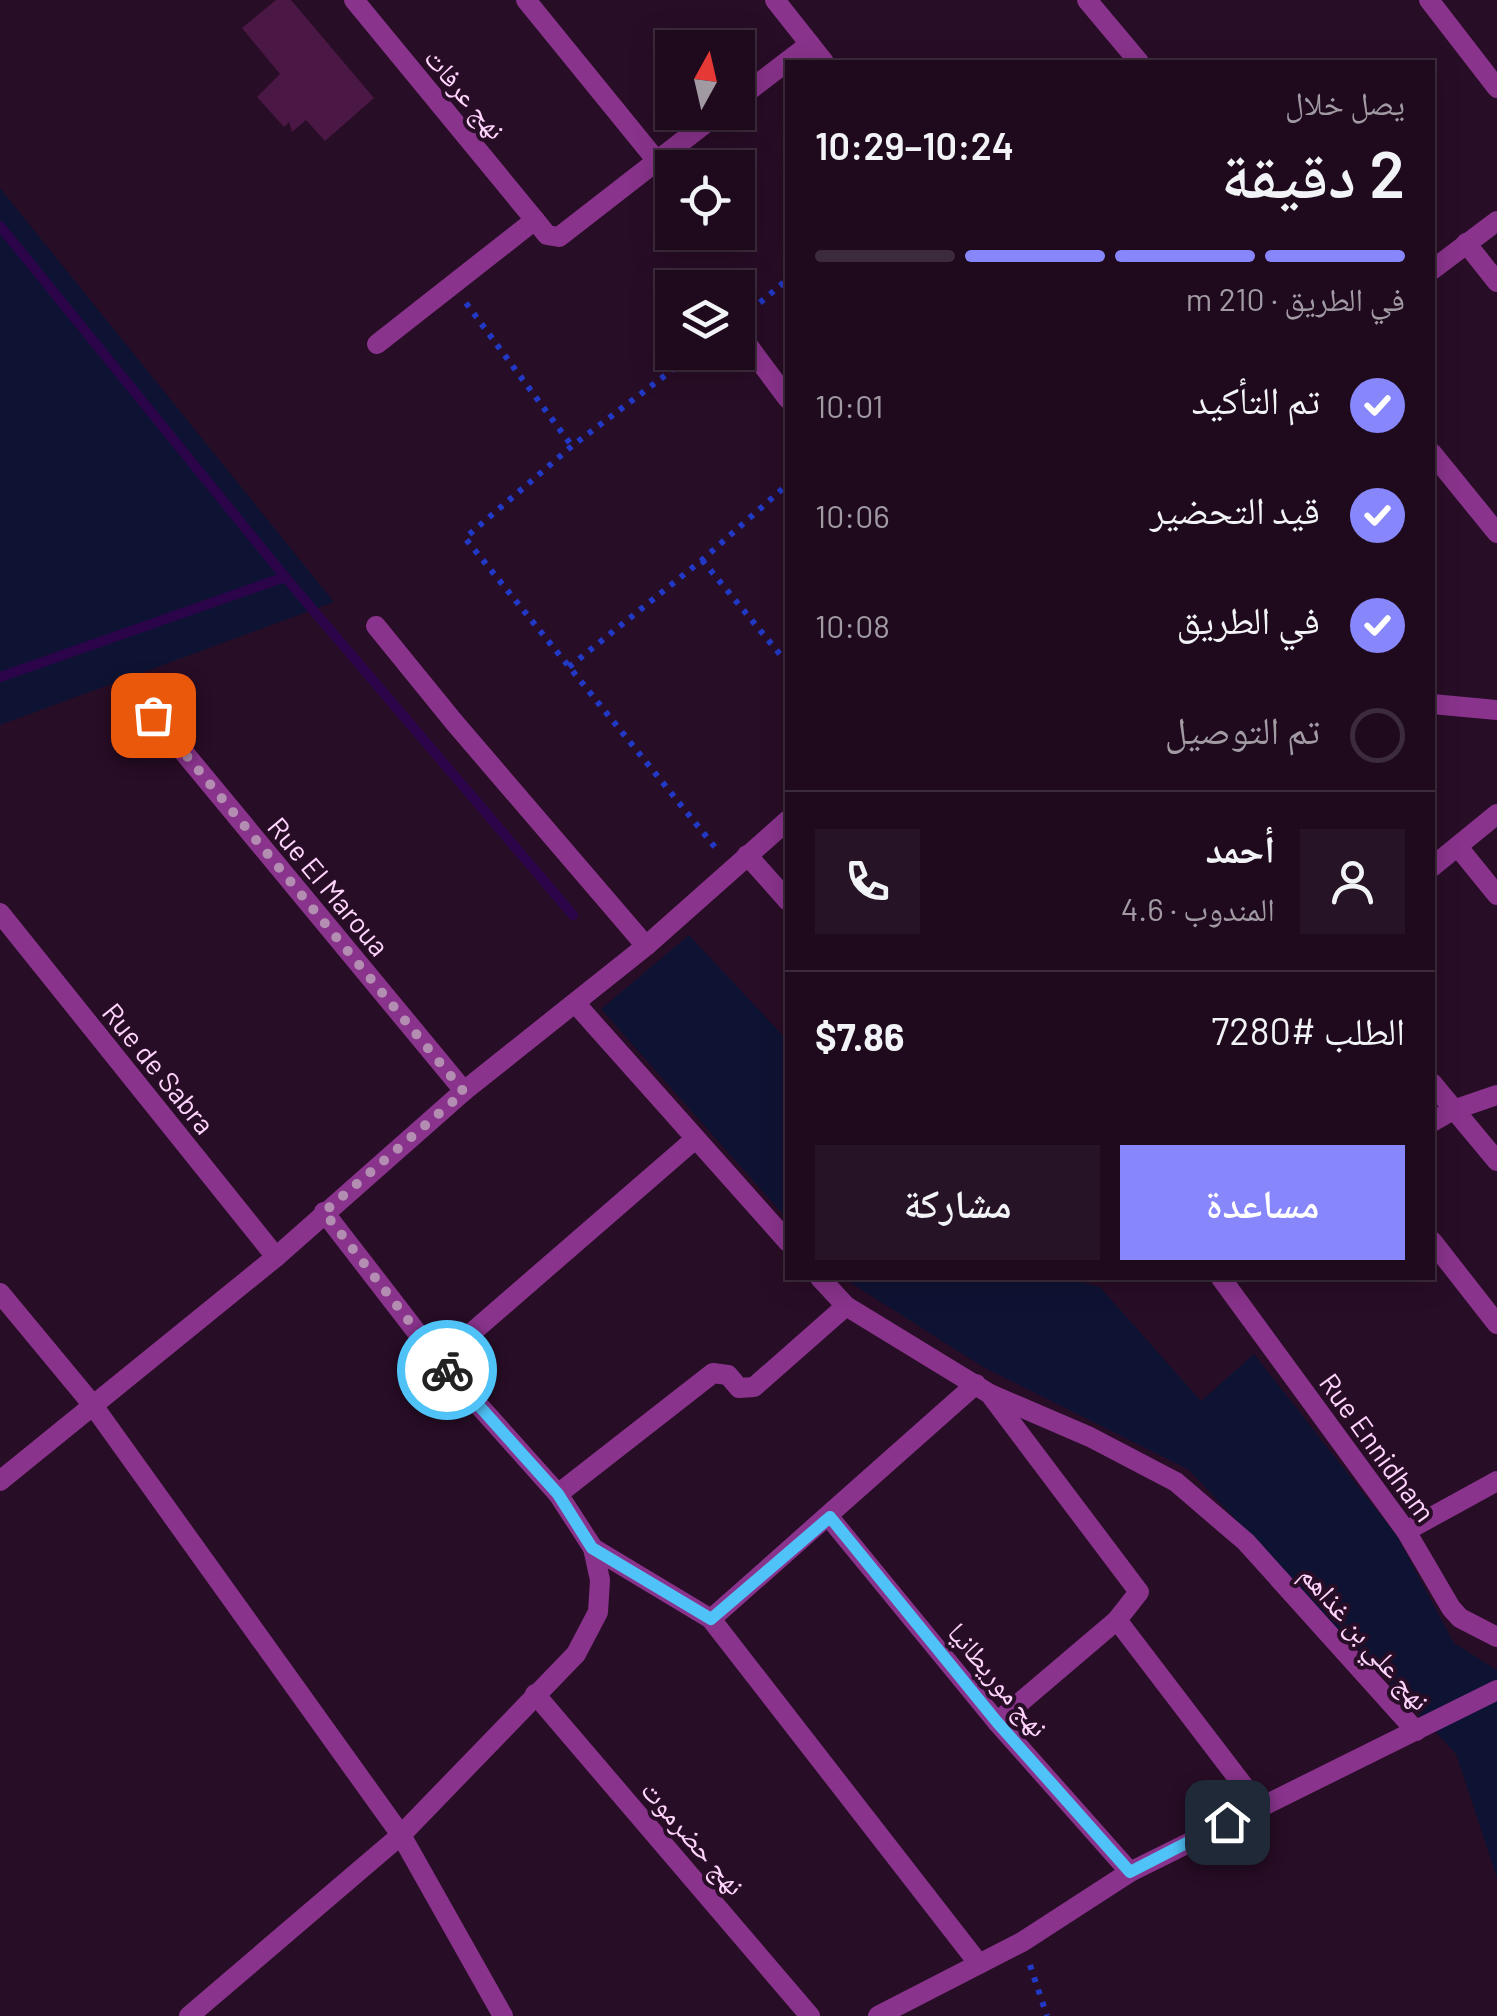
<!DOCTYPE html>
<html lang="ar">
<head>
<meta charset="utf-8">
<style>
	:root { --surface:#1e0a1c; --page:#261325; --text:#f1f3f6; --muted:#a19aa3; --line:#3c2b3b; --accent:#8786fa }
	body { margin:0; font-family:Barlow,"Noto Naskh Arabic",sans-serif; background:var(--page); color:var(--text); direction:rtl; height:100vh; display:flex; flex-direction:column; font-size:38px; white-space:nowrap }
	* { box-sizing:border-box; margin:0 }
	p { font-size:32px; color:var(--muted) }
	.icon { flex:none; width:55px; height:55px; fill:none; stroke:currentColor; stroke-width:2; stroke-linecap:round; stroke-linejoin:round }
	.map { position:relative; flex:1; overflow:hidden; direction:ltr }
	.details { position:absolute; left:785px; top:60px; width:650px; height:1220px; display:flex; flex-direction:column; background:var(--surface); border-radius:0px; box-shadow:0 5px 25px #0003,0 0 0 2px var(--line); direction:rtl }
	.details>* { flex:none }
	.needle { width:65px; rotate:8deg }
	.tools { position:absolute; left:655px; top:30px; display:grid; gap:20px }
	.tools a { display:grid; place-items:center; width:100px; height:100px; border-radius:0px; background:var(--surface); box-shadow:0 5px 25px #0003,0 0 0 2px var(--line); font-size:50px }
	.pin { position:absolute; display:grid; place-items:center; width:85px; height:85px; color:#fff; margin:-42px; border-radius:20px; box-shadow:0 5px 15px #0006 }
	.courier { position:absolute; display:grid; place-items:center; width:100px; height:100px; margin:-50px; border:8px solid #4fc3f7; border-radius:50%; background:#fff; color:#222; box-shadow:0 2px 12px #0007 }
	.summary em { font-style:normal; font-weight:600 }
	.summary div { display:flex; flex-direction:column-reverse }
	.summary { display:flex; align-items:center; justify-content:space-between; height:170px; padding:0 30px }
	h1 { font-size:65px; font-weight:600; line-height:75px }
	.bar { display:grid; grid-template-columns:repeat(4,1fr); gap:15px 10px; align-content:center; height:120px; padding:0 30px }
	.bar i { height:12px; border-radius:8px; background:var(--line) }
	.bar .selected { background:var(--accent) }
	.bar p { grid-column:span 4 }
	.line { display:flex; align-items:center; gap:25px; padding:0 30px; border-top:2px solid var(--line) }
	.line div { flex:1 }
	.round { display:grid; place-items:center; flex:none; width:105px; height:105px; border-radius:0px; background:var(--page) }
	ol { padding:0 30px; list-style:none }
	li { display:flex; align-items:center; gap:30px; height:110px }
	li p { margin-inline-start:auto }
	li .icon { padding:10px; border-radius:50%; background:var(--accent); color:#fff; stroke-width:4 }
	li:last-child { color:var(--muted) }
	li i { width:55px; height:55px; border:5px solid var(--line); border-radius:50% }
	.primary-button { display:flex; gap:20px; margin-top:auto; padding:20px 30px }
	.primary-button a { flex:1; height:115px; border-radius:0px; background:var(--accent); color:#fff; font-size:40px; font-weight:600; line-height:115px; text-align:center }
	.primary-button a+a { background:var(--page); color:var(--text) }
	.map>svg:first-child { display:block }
</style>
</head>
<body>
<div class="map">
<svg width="1497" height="2016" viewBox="0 0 1497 2016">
	<rect width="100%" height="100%" fill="#280d26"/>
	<g fill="#0f1333">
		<polygon points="0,188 334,602 0,725"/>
		<polygon points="689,935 787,1040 787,1219 601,1009"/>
		<polygon points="843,1278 1064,1278 1100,1287 1201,1401 1254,1354 1397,1536 1454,1643 1497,1670 1497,1878 1456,1754 1189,1470 983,1367"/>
	</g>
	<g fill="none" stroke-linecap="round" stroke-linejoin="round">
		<g stroke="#2b044a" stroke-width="10">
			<polyline points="0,226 285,577 573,915"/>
			<polyline points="0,677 285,577"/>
		</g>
	</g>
	<polygon fill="#4b1745" points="276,0 291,0 374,98 325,141 306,120 292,132 289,122 284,127 257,97 280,74 242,28"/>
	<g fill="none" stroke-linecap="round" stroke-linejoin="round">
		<g stroke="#2239c5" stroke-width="6" stroke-dasharray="5 8" stroke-linecap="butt">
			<polyline points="466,303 572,446"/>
			<polyline points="750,311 788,279"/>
			<polyline points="696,352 572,446 465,538 718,851"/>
			<polyline points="702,560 788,664"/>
			<polyline points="569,667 702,560 788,484"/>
			<polyline points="1030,1965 1047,2016"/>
		</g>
		<g stroke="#89338c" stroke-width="20">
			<polyline points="354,0 535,220"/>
			<polyline points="526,0 657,161"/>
			<polyline points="775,0 824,62"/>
			<polyline points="1087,0 1139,62"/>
			<polyline points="1429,0 1497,88"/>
			<polyline points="738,99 810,44"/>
			<polyline points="1466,243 1497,282"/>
			<polyline points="1432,270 1497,221"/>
			<polyline points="738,332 788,399"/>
			<polyline points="377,344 535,220 547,235 559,237 720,112"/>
			<polyline points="1432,453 1497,533"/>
			<polyline points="376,626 454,722 646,946"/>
			<polyline points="1432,704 1497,710"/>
			<polyline points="153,715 464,1091"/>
			<polyline points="1458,847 1497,895"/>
			<polyline points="747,855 788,901"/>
			<polyline points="1432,867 1497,814"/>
			<polyline points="0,913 276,1257"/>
			<polyline points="576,1004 788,1242"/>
			<polyline points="1432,1083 1497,1161"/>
			<polyline points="1432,1122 1453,1110 1497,1095"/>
			<polyline points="1432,1241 1497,1324"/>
			<polyline points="820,1278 846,1306 990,1394 1090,1437 1176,1482 1246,1542 1416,1731"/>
			<polyline points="1221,1278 1406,1531 1451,1608 1460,1618 1497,1637"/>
			<polyline points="0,1293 92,1404 401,1835 503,2016"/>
			<polyline points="439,1361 694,1140"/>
			<polyline points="992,1397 1139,1592 1117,1620 997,1722"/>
			<polyline points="0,1481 276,1257 464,1091 646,946 788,820"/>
			<polyline points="558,1494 713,1373 728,1375 739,1388 754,1387 846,1306"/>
			<polyline points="829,1517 997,1722 1130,1872"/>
			<polyline points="1406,1531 1497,1481"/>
			<polyline points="593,1548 711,1619 979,1964"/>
			<polyline points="711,1619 976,1384"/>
			<polyline points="1117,1620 1259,1806"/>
			<polyline points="535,1694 810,2016"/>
			<polyline points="189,2016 401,1835 576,1654 598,1612 600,1580 593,1548 558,1494 439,1361 324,1212"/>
			<polyline points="878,2016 1022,1942 1130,1872 1497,1690"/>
		</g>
	</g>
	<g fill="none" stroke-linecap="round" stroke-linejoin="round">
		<polyline stroke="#b48eb2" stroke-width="10" stroke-dasharray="0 18" points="153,715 464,1092 324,1212 447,1370"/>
		<polyline stroke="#4fc3f7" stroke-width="12" points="447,1370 558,1494 592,1548 711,1619 830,1517 997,1722 1130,1872 1227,1822"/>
	</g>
	<g text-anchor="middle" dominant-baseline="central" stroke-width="8" stroke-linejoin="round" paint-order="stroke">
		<g font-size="28" fill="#ffd4fd" stroke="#280d26">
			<text transform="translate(466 93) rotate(50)">نهج عرفات</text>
			<text transform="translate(329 886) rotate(50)">Rue El Maroua</text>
			<text transform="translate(159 1068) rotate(51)">Rue de Sabra</text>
			<text transform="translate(1378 1447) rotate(54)">Rue Ennidham</text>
			<text transform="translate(1366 1637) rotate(49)">نهج علي بن غذاهم</text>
			<text transform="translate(999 1679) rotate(50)">نهج موريطانيا</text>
			<text transform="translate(694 1837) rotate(49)">نهج حضرموت</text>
		</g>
	</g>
</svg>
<div class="tools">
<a><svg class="needle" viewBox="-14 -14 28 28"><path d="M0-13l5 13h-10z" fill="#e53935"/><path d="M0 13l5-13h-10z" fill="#a19aa3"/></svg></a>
<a><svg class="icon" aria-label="locate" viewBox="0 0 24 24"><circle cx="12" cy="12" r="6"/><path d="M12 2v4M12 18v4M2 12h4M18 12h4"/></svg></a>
<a><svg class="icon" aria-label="layers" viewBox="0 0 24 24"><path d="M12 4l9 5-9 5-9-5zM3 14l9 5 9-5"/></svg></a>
</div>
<div class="pin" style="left:153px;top:715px;background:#ea580c"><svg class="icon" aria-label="bag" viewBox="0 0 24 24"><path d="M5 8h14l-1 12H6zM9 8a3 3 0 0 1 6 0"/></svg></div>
<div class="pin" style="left:1227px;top:1822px;background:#1f2937"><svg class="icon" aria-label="home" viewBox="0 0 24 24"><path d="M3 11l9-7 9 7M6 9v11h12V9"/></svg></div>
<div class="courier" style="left:447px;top:1370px"><svg class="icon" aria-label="bike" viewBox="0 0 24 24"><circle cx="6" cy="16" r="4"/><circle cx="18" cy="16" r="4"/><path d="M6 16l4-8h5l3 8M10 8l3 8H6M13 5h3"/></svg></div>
<section class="details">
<div class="summary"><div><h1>2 دقيقة</h1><p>يصل خلال</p></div><em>10:24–10:29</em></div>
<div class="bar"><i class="selected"></i><i class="selected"></i><i class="selected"></i><i></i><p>في الطريق · 210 m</p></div>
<ol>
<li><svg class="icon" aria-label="check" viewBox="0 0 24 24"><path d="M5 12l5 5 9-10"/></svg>تم التأكيد<p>10:01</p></li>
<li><svg class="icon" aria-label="check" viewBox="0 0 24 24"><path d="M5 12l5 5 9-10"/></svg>قيد التحضير<p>10:06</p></li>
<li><svg class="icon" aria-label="check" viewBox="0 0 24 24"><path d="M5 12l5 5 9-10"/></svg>في الطريق<p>10:08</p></li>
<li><i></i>تم التوصيل</li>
</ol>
<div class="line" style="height:180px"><a class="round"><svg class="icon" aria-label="person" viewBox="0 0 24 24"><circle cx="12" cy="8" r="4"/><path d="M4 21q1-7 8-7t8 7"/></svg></a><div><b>أحمد</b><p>المندوب · 4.6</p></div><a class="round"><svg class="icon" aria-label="phone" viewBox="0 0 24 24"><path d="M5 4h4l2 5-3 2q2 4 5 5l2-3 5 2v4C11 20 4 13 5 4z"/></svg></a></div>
<div class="line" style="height:130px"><div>الطلب #7280</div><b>$7.86</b></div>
<div class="primary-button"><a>مساعدة</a><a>مشاركة</a></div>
</section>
</div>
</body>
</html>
